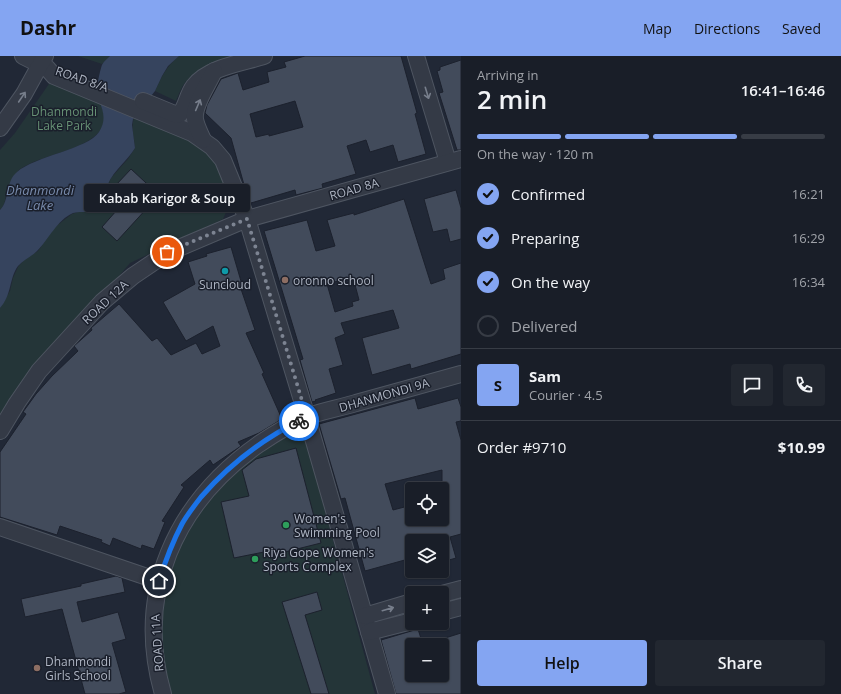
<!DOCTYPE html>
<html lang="en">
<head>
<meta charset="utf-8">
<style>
	:root { --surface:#191e28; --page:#222730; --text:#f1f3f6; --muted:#9fa2a8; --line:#373c45; --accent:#84a5f2 }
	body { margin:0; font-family:"Open Sans",sans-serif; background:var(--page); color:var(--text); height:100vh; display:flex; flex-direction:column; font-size:15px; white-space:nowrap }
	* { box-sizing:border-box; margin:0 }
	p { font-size:13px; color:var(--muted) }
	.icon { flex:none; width:22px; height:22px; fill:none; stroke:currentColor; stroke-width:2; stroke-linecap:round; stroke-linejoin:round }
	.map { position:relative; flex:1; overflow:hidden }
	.details { display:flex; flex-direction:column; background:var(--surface); width:380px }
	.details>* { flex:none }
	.buttons { position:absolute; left:405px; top:426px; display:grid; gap:8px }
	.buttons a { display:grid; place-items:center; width:44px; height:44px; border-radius:4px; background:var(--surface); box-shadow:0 1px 3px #0004,0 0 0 1px var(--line); font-size:20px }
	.pin { position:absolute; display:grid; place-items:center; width:34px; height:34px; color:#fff; margin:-17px; border:2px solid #fff; border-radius:50%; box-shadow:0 1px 4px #0007 }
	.courier { position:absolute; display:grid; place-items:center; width:40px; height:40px; margin:-20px; border:3px solid #1a73e8; border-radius:50%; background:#fff; color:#222; box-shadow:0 1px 5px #0007 }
	.bubble { position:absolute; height:28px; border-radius:4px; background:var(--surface); box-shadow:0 1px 3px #0004,0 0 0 1px var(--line); font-size:13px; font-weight:600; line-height:28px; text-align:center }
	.summary em { font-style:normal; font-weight:600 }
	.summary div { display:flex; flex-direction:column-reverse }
	.summary { display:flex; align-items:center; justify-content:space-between; height:68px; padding:0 16px }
	h1 { font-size:26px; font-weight:600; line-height:30px }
	.bar { display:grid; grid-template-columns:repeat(4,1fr); gap:6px 4px; align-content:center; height:48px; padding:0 16px }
	.bar i { height:5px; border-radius:3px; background:var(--line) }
	.bar .on { background:var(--accent) }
	.bar p { grid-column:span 4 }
	.line { display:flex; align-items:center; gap:10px; padding:0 16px; border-top:1px solid var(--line) }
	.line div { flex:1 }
	.round { display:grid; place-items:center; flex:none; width:42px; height:42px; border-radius:4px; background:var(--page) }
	ol { padding:0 16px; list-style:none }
	li { display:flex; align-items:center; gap:12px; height:44px }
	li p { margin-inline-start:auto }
	li .icon { padding:4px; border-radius:50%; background:var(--accent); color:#111; stroke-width:4 }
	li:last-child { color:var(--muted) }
	li i { width:22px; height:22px; border:2px solid var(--line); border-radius:50% }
	.button { display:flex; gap:8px; margin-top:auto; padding:8px 16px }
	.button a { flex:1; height:46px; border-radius:4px; background:var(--accent); color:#111; font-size:16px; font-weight:600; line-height:46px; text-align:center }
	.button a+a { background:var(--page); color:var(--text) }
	header { display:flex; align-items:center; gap:24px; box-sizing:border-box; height:56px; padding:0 20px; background:var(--accent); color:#111 }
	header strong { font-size:19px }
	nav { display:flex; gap:22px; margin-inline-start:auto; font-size:14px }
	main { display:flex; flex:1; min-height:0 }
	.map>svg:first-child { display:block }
</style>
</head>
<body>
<header>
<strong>Dashr</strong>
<nav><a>Map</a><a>Directions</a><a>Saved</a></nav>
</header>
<main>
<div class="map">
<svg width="461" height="638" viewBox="0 0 461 638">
	<rect width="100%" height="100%" fill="#212836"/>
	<g fill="#243538">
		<polygon points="78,0 110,0 102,8"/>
		<path d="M179,0h71c-16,5 -49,12 -62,23 -6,6 -9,15 -12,22l-21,-10c6,-14 12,-25 24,-35z"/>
		<path d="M51,25l48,20c3,7 7,14 5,21 -7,29 -65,31 -86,49 -4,4 -9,14 -11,19 -2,7 -1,14 -7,20v-60l15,-17z"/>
		<path d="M137,56l56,26 31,32 10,24 -11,25 -93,44 -130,153v-108l10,-17 3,-13 5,-11 6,-7 14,-9 17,-24 17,-13 9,-3h18l4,-8 2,-10 6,-15 17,-19 7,-11c-1,-14 -6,-23 2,-36z"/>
		<polygon points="301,367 375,638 169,638 163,610 159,543 177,489 214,431"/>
	</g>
	<path fill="#36445e" d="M110,0h69l-11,10 -6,10 -7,15 -22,28 -1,6 3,23c-8,13 -21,22 -27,36 -2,6 -5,23 -8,26 -5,3 -20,1 -27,3 -16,7 -24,26 -36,38 -6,6 -14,9 -19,15 -9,12 -6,29 -18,42v-98c10,-10 5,-28 17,-38 18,-16 71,-23 82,-40 7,-11 5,-20 0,-31 -1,-2 -2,-4 -3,-6 0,-5 4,-25 6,-30 1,-3 5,-6 8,-9z"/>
	<g fill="#424b5b" stroke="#1c212d" fill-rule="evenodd">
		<path d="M305,0h96l16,57 -2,1 11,40 -28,8 -5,-17 -23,7 -4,-12 -19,6 9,28 -34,10 1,4 -27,7 -1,-5 -44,13 -5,-11 -15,-54 -26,-25 2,-8 14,-26 17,-6 5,17 26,-8 -2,-10 19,-5 -2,-5zM295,45l8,26 -34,9v-2l-13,3 -6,-23z"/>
		<polygon points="461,4 461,94 457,94 439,37 443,36 437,15 440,14 440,11"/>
		<polygon points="131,113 159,139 117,185 102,171 124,146 120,143 125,138 116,129"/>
		<polygon points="456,134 461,152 461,183 450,186 447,173 433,176 424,143"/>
		<path d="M404,143l27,85 14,-5 -2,-10 18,-6v91l-50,15 -1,-5 -38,11 -10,-37 37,-10 -6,-18 -52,13 4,11 -10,4 8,27 -14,4 7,24 -21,7 1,1 -4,1 -12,-42 3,-1 -39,-128 43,-11 9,31 19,-5 -8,-26 27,-7v2zM353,221l6,23 -7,2 1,4 -18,6 -8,-28z"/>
		<polygon points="231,191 243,232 241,233 255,274 246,277 264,317 262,318 282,363 259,377 238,386 241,390 213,409 210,404 181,429 184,431 162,465 165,466 154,493 142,489 141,493 113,482 110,490 101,486 102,484 60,470 57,479 0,461 0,396 26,358 23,356 36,338 52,320 78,295 74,290 92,274 91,272 119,248 152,285 157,282 171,299 196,287 202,298 220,290 213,270 186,285 163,246 195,228 188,206 207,200 206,198"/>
		<path d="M415,342l3,11 40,-11 3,9v14l-5,1 5,18v94l-11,3 6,21 -14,4v-21h-30v17l-47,13 -20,-73 -4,1 -22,-75zM442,414v49h-30v-14l-19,5 -8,-26z"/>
		<polygon points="296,392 321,487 265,501 264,496 234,502 221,446 249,440 242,414 256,403"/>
		<polygon points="116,520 122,522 125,536 77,546 82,566 118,556 126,583 112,587 126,636 119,638 85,638 62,553 25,561 21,543 81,530 81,528"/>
		<polygon points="317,536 322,554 305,559 329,638 311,638 282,546"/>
		<polygon points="418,573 423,589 412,589 412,619 442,619 442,583 461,577 461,638 396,638 381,584"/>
	</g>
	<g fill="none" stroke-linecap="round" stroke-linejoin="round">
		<g stroke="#4e5561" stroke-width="18">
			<g id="minor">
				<polyline points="23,0 47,12 54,20 192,77 212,91 223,104 247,163 307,361 387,638"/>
				<polyline points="416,0 448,106"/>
				<path d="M143,45l34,14 3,-1c7,-8 7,-19 14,-28 15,-19 48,-23 70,-30"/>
				<polyline points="0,72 24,38 45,0"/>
				<path d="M203,84c-3,-7 -7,-14 -8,-21 -2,-14 13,-34 19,-48"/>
				<polyline points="0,375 17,347 39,315 102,246 133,220 167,197 247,163 461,103"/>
				<polyline points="0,471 159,525"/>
				<polyline points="442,538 461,533"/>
				<polyline points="442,556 461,551"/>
				<polyline points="365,560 412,546"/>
				<polyline points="369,576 412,565"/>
				<path d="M163,638c-29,-101 12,-191 96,-250 15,-10 31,-20 47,-27 16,-6 34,-9 50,-14 35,-10 70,-19 105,-29"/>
			</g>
		</g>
		<use href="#minor" stroke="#343a46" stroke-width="16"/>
	</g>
	<defs><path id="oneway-shaft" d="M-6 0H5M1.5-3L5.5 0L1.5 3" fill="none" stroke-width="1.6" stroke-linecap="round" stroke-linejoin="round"/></defs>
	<g stroke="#777e8b">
		<use href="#oneway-shaft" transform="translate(427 37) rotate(73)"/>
		<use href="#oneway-shaft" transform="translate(22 41) rotate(-56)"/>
		<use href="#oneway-shaft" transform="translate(198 49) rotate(-67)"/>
		<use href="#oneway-shaft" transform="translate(388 553) rotate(-16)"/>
	</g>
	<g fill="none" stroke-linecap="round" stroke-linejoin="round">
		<polyline stroke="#7d8492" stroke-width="4" stroke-dasharray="0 7.2" points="167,196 247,163 307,361 299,365"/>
		<path stroke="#1a73e8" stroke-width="5" d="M159,525c6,-19 13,-38 23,-57 5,-9 12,-18 19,-27 28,-32 60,-57 98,-76"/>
	</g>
	<circle fill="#0f9aa8" stroke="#1a1f2b" stroke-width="1.5" cx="225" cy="215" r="4"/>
	<g fill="#8d6e63" stroke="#1a1f2b" stroke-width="1.5">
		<circle cx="285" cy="224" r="4"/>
		<circle cx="37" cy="612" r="4"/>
	</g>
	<g fill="#2e9e5b" stroke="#1a1f2b" stroke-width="1.5">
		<circle cx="286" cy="469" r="4"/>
		<circle cx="255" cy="503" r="4"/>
	</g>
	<g text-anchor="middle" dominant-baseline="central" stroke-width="3" stroke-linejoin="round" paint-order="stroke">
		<g font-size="12" fill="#aeb5c3" stroke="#1a1f2b">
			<text transform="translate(82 23) rotate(19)">ROAD 8/A</text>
			<text transform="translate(354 133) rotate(-16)">ROAD 8A</text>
			<text transform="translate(105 246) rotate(-43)">ROAD 12A</text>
			<text transform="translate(384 339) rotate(-16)">DHANMONDI 9A</text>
			<text transform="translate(157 587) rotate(-94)">ROAD 11A</text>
		</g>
		<g font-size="12" fill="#679275" stroke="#1a1f2b">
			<text x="64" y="55">Dhanmondi<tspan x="64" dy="14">Lake Park</tspan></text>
		</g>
		<g font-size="12" fill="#aeb5c3" stroke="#1a1f2b" text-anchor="start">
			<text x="293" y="224">oronno school</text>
			<text x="225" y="228" text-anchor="middle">Suncloud</text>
			<text x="294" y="462">Women's<tspan x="294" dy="14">Swimming Pool</tspan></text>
			<text x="263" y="496">Riya Gope Women's<tspan x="263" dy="14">Sports Complex</tspan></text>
			<text x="45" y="605">Dhanmondi<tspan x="45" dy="14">Girls School</tspan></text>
		</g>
		<g font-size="13" font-style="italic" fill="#7789aa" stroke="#1a1f2b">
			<text x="40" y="134">Dhanmondi<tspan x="40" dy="15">Lake</tspan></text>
		</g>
	</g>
</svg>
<div class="buttons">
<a><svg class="icon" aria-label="locate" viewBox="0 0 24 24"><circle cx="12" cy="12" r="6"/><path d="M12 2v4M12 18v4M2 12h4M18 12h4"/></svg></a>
<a><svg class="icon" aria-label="layers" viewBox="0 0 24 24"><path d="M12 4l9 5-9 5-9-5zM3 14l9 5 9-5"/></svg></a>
<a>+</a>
<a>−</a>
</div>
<div class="pin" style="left:167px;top:196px;background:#ea580c"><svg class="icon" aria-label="bag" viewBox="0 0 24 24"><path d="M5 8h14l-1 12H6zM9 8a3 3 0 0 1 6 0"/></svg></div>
<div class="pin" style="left:159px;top:525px;background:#1f2937"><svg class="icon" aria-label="home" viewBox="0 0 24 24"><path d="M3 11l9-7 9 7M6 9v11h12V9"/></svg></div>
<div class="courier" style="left:299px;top:365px"><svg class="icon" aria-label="bike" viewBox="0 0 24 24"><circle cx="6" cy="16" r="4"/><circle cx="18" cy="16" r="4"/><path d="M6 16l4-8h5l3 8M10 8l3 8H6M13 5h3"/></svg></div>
<div class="bubble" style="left:84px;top:128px;width:166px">Kabab Karigor &amp; Soup</div>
</div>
<section class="details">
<div class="summary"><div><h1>2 min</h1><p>Arriving in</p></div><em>16:41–16:46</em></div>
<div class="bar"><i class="on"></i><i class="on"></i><i class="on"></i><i></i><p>On the way · 120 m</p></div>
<ol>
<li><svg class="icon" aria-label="check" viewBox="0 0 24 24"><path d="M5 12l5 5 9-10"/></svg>Confirmed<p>16:21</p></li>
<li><svg class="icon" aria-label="check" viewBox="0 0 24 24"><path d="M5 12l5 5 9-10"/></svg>Preparing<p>16:29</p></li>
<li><svg class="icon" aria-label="check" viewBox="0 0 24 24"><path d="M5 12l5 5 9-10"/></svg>On the way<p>16:34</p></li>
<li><i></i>Delivered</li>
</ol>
<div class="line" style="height:72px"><b class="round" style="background:var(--accent);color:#111">S</b><div><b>Sam</b><p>Courier · 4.5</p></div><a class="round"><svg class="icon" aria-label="chat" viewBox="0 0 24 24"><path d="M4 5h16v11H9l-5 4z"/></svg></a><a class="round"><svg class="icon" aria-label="phone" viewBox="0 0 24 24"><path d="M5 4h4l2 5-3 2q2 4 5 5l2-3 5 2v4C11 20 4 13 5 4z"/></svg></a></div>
<div class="line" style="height:52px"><div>Order #9710</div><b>$10.99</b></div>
<div class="button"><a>Help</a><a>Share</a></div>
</section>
</main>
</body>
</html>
